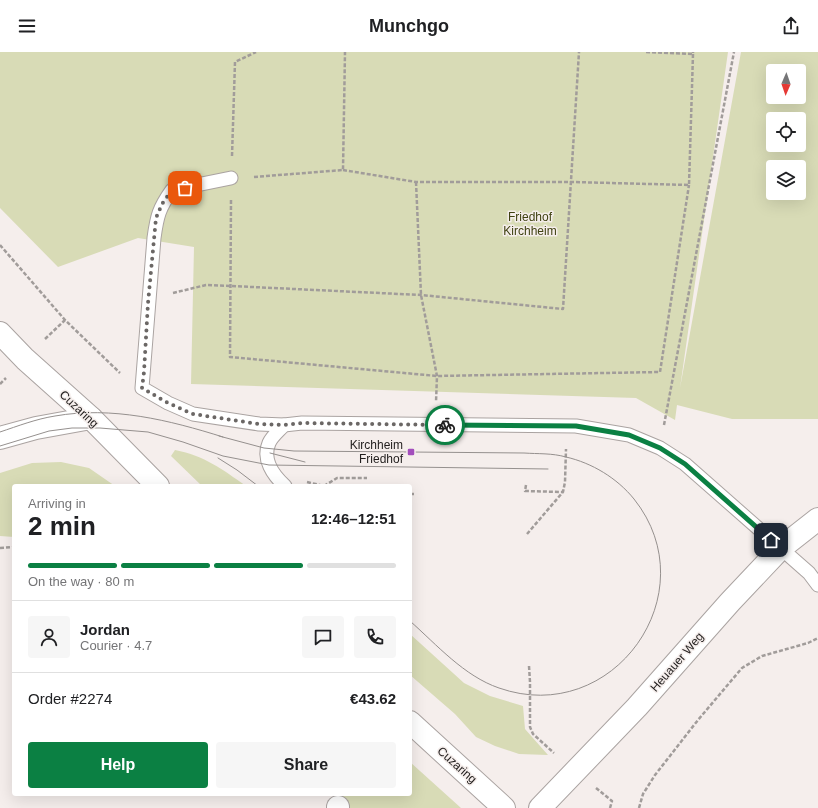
<!DOCTYPE html>
<html lang="en">
<head>
<meta charset="utf-8">
<style>
	:root { --surface:#fff; --page:#f6f6f6; --text:#202124; --muted:#757577; --line:#e0e0e0; --accent:#0b8043 }
	body { margin:0; font-family:Helvetica,sans-serif; background:var(--page); color:var(--text); height:100vh; display:flex; flex-direction:column; font-size:15px; white-space:nowrap }
	* { box-sizing:border-box; margin:0 }
	p { font-size:13px; color:var(--muted) }
	.icon { flex:none; width:22px; height:22px; fill:none; stroke:currentColor; stroke-width:2; stroke-linecap:round; stroke-linejoin:round }
	.map { position:relative; flex:1; overflow:hidden }
	.drawer { position:absolute; left:12px; top:432px; width:400px; height:312px; display:flex; flex-direction:column; background:var(--surface); border-radius:4px; box-shadow:0 4px 16px #0002 }
	.drawer>* { flex:none }
	.needle { width:26px; rotate:182deg }
	.tools { position:absolute; left:766px; top:12px; display:grid; gap:8px }
	.tools a { display:grid; place-items:center; width:40px; height:40px; border-radius:4px; background:var(--surface); box-shadow:0 4px 16px #0002; font-size:20px }
	.pin { position:absolute; display:grid; place-items:center; width:34px; height:34px; color:#fff; margin:-17px; border-radius:8px; box-shadow:0 2px 6px #0006 }
	.courier { position:absolute; display:grid; place-items:center; width:40px; height:40px; margin:-20px; border:3px solid #0b8043; border-radius:50%; background:#fff; color:#222; box-shadow:0 1px 5px #0007 }
	.head em { font-style:normal; font-weight:700 }
	.head div { display:flex; flex-direction:column-reverse }
	.head { display:flex; align-items:center; justify-content:space-between; height:68px; padding:0 16px }
	h1 { font-size:26px; font-weight:700; line-height:30px }
	.bar { display:grid; grid-template-columns:repeat(4,1fr); gap:6px 4px; align-content:center; height:48px; padding:0 16px }
	.bar i { height:5px; border-radius:3px; background:var(--line) }
	.bar .active { background:var(--accent) }
	.bar p { grid-column:span 4 }
	.line { display:flex; align-items:center; gap:10px; padding:0 16px; border-top:1px solid var(--line) }
	.line div { flex:1 }
	.round { display:grid; place-items:center; flex:none; width:42px; height:42px; border-radius:4px; background:var(--page) }
	.button { display:flex; gap:8px; margin-top:auto; padding:8px 16px }
	.button a { flex:1; height:46px; border-radius:4px; background:var(--accent); color:#fff; font-size:16px; font-weight:700; line-height:46px; text-align:center }
	.button a+a { background:var(--page); color:var(--text) }
	header { display:flex; justify-content:space-between; align-items:center; height:52px; padding:0 16px; background:var(--surface); font-size:18px; font-weight:700 }
	.map>svg:first-child { display:block }
</style>
</head>
<body>
<header><svg class="icon" aria-label="menu" viewBox="0 0 24 24"><path d="M4 6h16M4 12h16M4 18h16"/></svg>Munchgo<svg class="icon" aria-label="share" viewBox="0 0 24 24"><path d="M12 15V3M7 8l5-5 5 5M5 13v7h14v-7"/></svg></header>
<div class="map">
<svg width="818" height="756" viewBox="0 0 818 756">
	<rect width="100%" height="100%" fill="#f5eeec"/>
	<g fill="#d8dbb6" fill-rule="evenodd">
		<path d="M0,0h728l-48,336 61,-336h77v367h-86l-55,-14 -2,15 -39,-22 -445,-14 3,-137 -56,-9 -80,29 -58,-59zM773,19h26v26h-26zM773,67h26v26h-26zM773,115h26v26h-26z"/>
		<path d="M175,398c30,6 47,19 71,36h-44l-31,-30z"/>
		<polygon points="61,410 89,416 115,434 14,434 14,485 0,484 0,421 32,411"/>
		<polygon points="410,582 464,631 490,644 523,654 525,677 548,703 519,702 495,694 476,685 455,662 410,623"/>
		<polygon points="410,710 461,756 349,756 334,742 410,742"/>
	</g>
	<g fill="none" stroke-linecap="round" stroke-linejoin="round">
		<g stroke="#aaa3a1" stroke-width="15">
			<g id="service">
				<path d="M231,126l-59,12c-13,18 -15,26 -18,48l-12,150 26,15 25,11 66,10 25,1 18,-2 274,3 53,9 31,13 25,16 124,109 9,12"/>
				<path d="M284,373c-5,6 -12,11 -15,18 -7,16 4,32 16,43"/>
			</g>
		</g>
		<g stroke="#aaa3a1" stroke-width="24">
			<g id="minor">
				<polyline points="0,386 36,376 91,366"/>
				<polyline points="338,756 338,755"/>
				<polyline points="540,756 637,655 730,550 781,496 818,467"/>
			</g>
		</g>
		<g stroke="#aaa3a1" stroke-width="24">
			<g id="secondary">
				<polyline points="0,281 25,307 91,366 158,434"/>
				<polyline points="410,670 504,756"/>
			</g>
		</g>
		<g stroke="#a19c9a" stroke-width="2.5" stroke-dasharray="4 2" stroke-linecap="butt">
			<polyline points="646,0 693,2 693,0"/>
			<polyline points="232,104 235,10 256,0"/>
			<polyline points="343,118 416,130 572,130 689,133 693,2"/>
			<polyline points="254,125 343,118 345,0"/>
			<polyline points="416,130 421,243 437,324 436,350"/>
			<polyline points="231,148 230,305 437,324 660,320 689,133"/>
			<polyline points="0,193 65,268 120,321"/>
			<polyline points="173,241 206,233 231,234 421,243 563,257 579,0"/>
			<polyline points="45,287 65,268"/>
			<polyline points="0,332 6,326"/>
			<polyline points="664,373 734,0"/>
			<polyline points="307,430 324,434"/>
			<polyline points="526,433 525,439 563,440"/>
			<polyline points="324,434 337,426 367,426"/>
			<polyline points="410,442 414,442"/>
			<polyline points="527,482 563,440 565,430 566,397"/>
			<polyline points="0,496 14,495"/>
			<polyline points="529,614 530,630 530,675 533,682 554,701"/>
			<polyline points="596,736 612,749 610,756"/>
			<polyline points="639,756 643,742 655,723 698,668 742,616 762,604 808,591 818,586"/>
		</g>
		<use href="#service" stroke="#fff" stroke-width="13"/>
		<use href="#minor" stroke="#fff" stroke-width="22"/>
		<use href="#secondary" stroke="#fff" stroke-width="22"/>
		<g stroke="#95908e" stroke-width="1">
			<path d="M0,380c18,-6 36,-13 55,-16 57,-10 114,4 168,21"/>
			<path d="M219,384l45,12 30,3 230,2c14,1 28,0 42,4 26,6 51,21 68,42 75,94 -21,229 -135,189 -35,-12 -62,-43 -89,-67"/>
			<polyline points="0,394 49,379 72,376 100,376 148,380 183,390 223,404 269,413 548,417"/>
			<polyline points="270,401 305,410"/>
			<polyline points="218,406 237,418 258,434"/>
		</g>
	</g>
	<g fill="none" stroke-linecap="round" stroke-linejoin="round">
		<polyline stroke="#6b6765" stroke-width="4" stroke-dasharray="0 7.2" points="185,136 172,138 162,152 156,166 148,251 144,320 142,336 168,351 193,362 259,372 284,373 302,371 445,373"/>
		<polyline stroke="#0b8043" stroke-width="5" points="445,373 576,374 629,383 660,396 685,412 771,488"/>
	</g>
	<rect fill="#a34ebc" stroke="#f5eeec" stroke-width="1.5" x="407" y="396" width="8" height="8" rx="2"/>
	<g text-anchor="middle" dominant-baseline="central" stroke-width="3" stroke-linejoin="round" paint-order="stroke">
		<g font-size="12" fill="#404212" stroke="#f5eeec">
			<text x="530" y="165">Friedhof<tspan x="530" dy="14">Kirchheim</tspan></text>
		</g>
		<g font-size="12" fill="#211e1d" stroke="#f5eeec">
			<text transform="translate(79 357) rotate(43)">Cuzaring</text>
			<text transform="translate(677 610) rotate(-49)">Heuauer Weg</text>
			<text transform="translate(457 713) rotate(42)">Cuzaring</text>
		</g>
		<g font-size="12" fill="#211e1d" stroke="#f5eeec" text-anchor="end">
			<text x="403" y="393">Kirchheim<tspan x="403" dy="14">Friedhof</tspan></text>
		</g>
	</g>
</svg>
<div class="tools">
<a><svg class="needle" viewBox="-14 -14 28 28"><path d="M0-13l5 13h-10z" fill="#e53935"/><path d="M0 13l5-13h-10z" fill="#757577"/></svg></a>
<a><svg class="icon" aria-label="locate" viewBox="0 0 24 24"><circle cx="12" cy="12" r="6"/><path d="M12 2v4M12 18v4M2 12h4M18 12h4"/></svg></a>
<a><svg class="icon" aria-label="layers" viewBox="0 0 24 24"><path d="M12 4l9 5-9 5-9-5zM3 14l9 5 9-5"/></svg></a>
</div>
<div class="pin" style="left:185px;top:136px;background:#ea580c"><svg class="icon" aria-label="bag" viewBox="0 0 24 24"><path d="M5 8h14l-1 12H6zM9 8a3 3 0 0 1 6 0"/></svg></div>
<div class="pin" style="left:771px;top:488px;background:#1f2937"><svg class="icon" aria-label="home" viewBox="0 0 24 24"><path d="M3 11l9-7 9 7M6 9v11h12V9"/></svg></div>
<div class="courier" style="left:445px;top:373px"><svg class="icon" aria-label="bike" viewBox="0 0 24 24"><circle cx="6" cy="16" r="4"/><circle cx="18" cy="16" r="4"/><path d="M6 16l4-8h5l3 8M10 8l3 8H6M13 5h3"/></svg></div>
<section class="drawer">
<div class="head"><div><h1>2 min</h1><p>Arriving in</p></div><em>12:46–12:51</em></div>
<div class="bar"><i class="active"></i><i class="active"></i><i class="active"></i><i></i><p>On the way · 80 m</p></div>
<div class="line" style="height:72px"><a class="round"><svg class="icon" aria-label="person" viewBox="0 0 24 24"><circle cx="12" cy="8" r="4"/><path d="M4 21q1-7 8-7t8 7"/></svg></a><div><b>Jordan</b><p>Courier · 4.7</p></div><a class="round"><svg class="icon" aria-label="chat" viewBox="0 0 24 24"><path d="M4 5h16v11H9l-5 4z"/></svg></a><a class="round"><svg class="icon" aria-label="phone" viewBox="0 0 24 24"><path d="M5 4h4l2 5-3 2q2 4 5 5l2-3 5 2v4C11 20 4 13 5 4z"/></svg></a></div>
<div class="line" style="height:52px"><div>Order #2274</div><b>€43.62</b></div>
<div class="button"><a>Help</a><a>Share</a></div>
</section>
</div>
</body>
</html>
